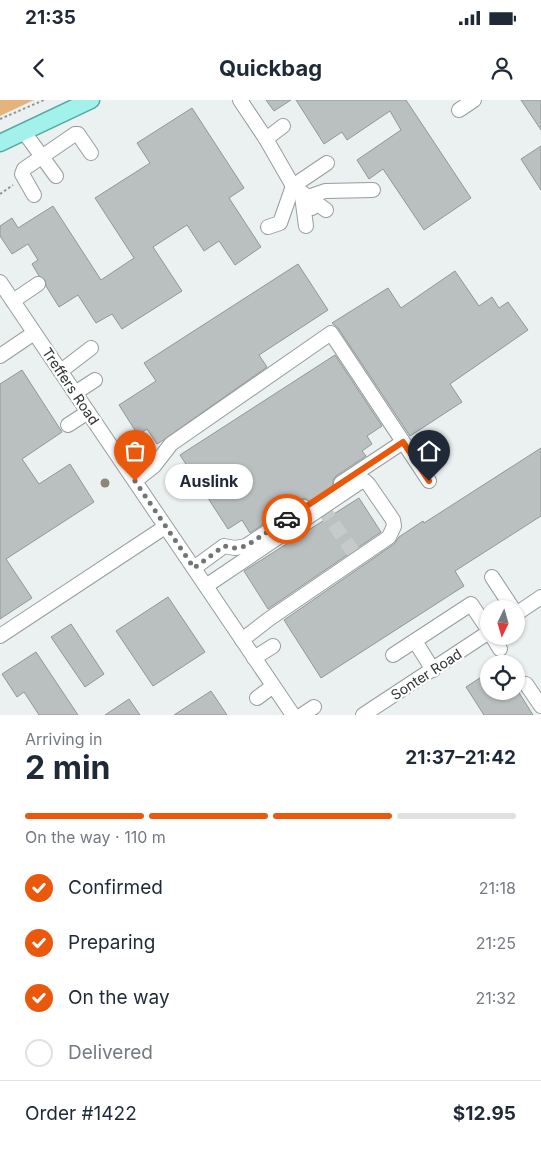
<!DOCTYPE html>
<html lang="en">
<head>
<meta charset="utf-8">
<style>
	:root { --surface:#fff; --page:#f2f2f3; --text:#1f2937; --muted:#747a83; --line:#e0e1e3; --accent:#ea580c }
	body { margin:0; font-family:Inter,sans-serif; background:var(--page); color:var(--text); height:100vh; display:flex; flex-direction:column; font-size:19px; white-space:nowrap }
	* { box-sizing:border-box; margin:0 }
	p { font-size:16px; color:var(--muted) }
	.icon { flex:none; width:28px; height:28px; fill:none; stroke:currentColor; stroke-width:2; stroke-linecap:round; stroke-linejoin:round }
	.map { position:relative; height:615px; overflow:hidden }
	.drawer { display:flex; flex-direction:column; background:var(--surface); flex:1 }
	.drawer>* { flex:none }
	.needle { width:32px; rotate:185deg }
	.tools { position:absolute; left:480px; top:500px; display:grid; gap:10px }
	.tools a { display:grid; place-items:center; width:45px; height:45px; border-radius:50%; background:var(--surface); box-shadow:0 1px 4px #0004; font-size:25px }
	.pin { position:absolute; display:grid; place-items:center; width:42px; height:42px; color:#fff; margin:-51px -21px; border-radius:50% 50% 50% 0; rotate:-45deg; box-shadow:0 0 5px #0007 }
	.pin .icon { rotate:45deg }
	.courier { position:absolute; display:grid; place-items:center; width:50px; height:50px; margin:-25px; border:4px solid #ea580c; border-radius:50%; background:#fff; color:#222; box-shadow:0 1px 6px #0007 }
	.bubble { position:absolute; height:35px; border-radius:18px; background:var(--surface); box-shadow:0 1px 4px #0004; font-size:16px; font-weight:700; line-height:35px; text-align:center }
	.headline em { font-style:normal; font-weight:700 }
	.headline div { display:flex; flex-direction:column-reverse }
	.headline { display:flex; align-items:center; justify-content:space-between; height:85px; padding:0 25px }
	h1 { font-size:32px; font-weight:700; line-height:38px }
	.bar { display:grid; grid-template-columns:repeat(4,1fr); gap:8px 5px; align-content:center; height:60px; padding:0 25px }
	.bar i { height:6px; border-radius:4px; background:var(--line) }
	.bar .selected { background:var(--accent) }
	.bar p { grid-column:span 4 }
	.line { display:flex; align-items:center; gap:12px; padding:0 25px; border-top:1px solid var(--line) }
	.line div { flex:1 }
	ol { padding:0 25px; list-style:none }
	li { display:flex; align-items:center; gap:15px; height:55px }
	li p { margin-inline-start:auto }
	li .icon { padding:5px; border-radius:50%; background:var(--accent); color:#fff; stroke-width:4 }
	li:last-child { color:var(--muted) }
	li i { width:28px; height:28px; border:2px solid var(--line); border-radius:50% }
	.status { display:flex; justify-content:space-between; align-items:center; height:35px; padding:0 25px; background:var(--surface); direction:ltr }
	.status svg { height:14px; fill:currentColor }
	header { display:flex; justify-content:space-between; align-items:center; height:65px; padding:0 25px; background:var(--surface); font-size:22px; font-weight:700 }
	.map>svg:first-child { display:block }
</style>
</head>
<body>
<div class="status"><b>21:35</b><svg viewBox="0 0 49 12"><path d="M0 12V9h3v3zM5 12V6h3v6zM10 12V3h3v9zM15 12V0h3v12zM26 1h20v11H26zM47 4h2v5h-2z"/></svg></div>
<header><svg class="icon" aria-label="back" viewBox="0 0 24 24"><path d="M15 5l-7 7 7 7"/></svg>Quickbag<svg class="icon" aria-label="person" viewBox="0 0 24 24"><circle cx="12" cy="8" r="4"/><path d="M4 21q1-7 8-7t8 7"/></svg></header>
<div class="map">
<svg width="541" height="615" viewBox="0 0 541 615">
	<rect width="100%" height="100%" fill="#ebf1f0"/>
	<polygon fill="#e5b47d" points="0,0 34,0 0,16"/>
	<g fill="#bac0bf" stroke="#929796">
		<polygon points="266,0 291,0 274,11"/>
		<polygon points="296,0 406,0 471,98 424,130 383,69 369,79 357,60 401,30 390,11 347,40 342,32 324,44"/>
		<polygon points="521,0 541,0 541,30"/>
		<polygon points="192,8 244,88 229,98 261,147 235,165 219,141 204,151 187,125 153,147 182,191 122,229 112,214 96,223 78,195 59,207 46,186 45,180 39,176 32,164 38,160 28,144 12,154 0,136 0,126 12,118 18,128 53,106 101,180 134,158 95,98 150,63 137,43"/>
		<polygon points="541,46 541,90 521,59"/>
		<polygon points="298,164 328,210 259,255 267,267 162,341 157,344 147,329 138,335 119,305 156,281 144,263"/>
		<polygon points="455,171 479,206 492,197 499,208 508,202 528,230 450,284 462,302 410,336 338,228 332,223 388,188 401,208"/>
		<polygon points="335,255 382,326 367,336 372,344 362,351 366,356 336,376 333,380 333,387 310,401 304,398 299,400 250,433 242,420 228,429 180,355"/>
		<polygon points="22,270 62,332 22,359 39,384 70,364 94,402 6,459 32,498 0,519 0,284"/>
		<polygon points="541,348 541,416 455,471 464,486 321,578 284,520 394,444 399,437 423,421 424,423"/>
		<polygon points="359,398 381,432 268,509 244,471"/>
		<polygon points="168,497 205,552 153,586 116,531"/>
		<polygon points="71,524 104,574 85,587 51,537"/>
		<polygon points="36,552 78,615 39,615 24,592 17,597 2,574"/>
		<polygon points="489,572 489,591 518,591 533,615 484,615 466,587"/>
		<polygon points="211,591 227,615 174,615"/>
		<polygon points="129,599 140,615 105,615"/>
	</g>
	<g fill="none" stroke-linecap="round" stroke-linejoin="round">
		<polyline stroke="#c6cbca" stroke-width="14" stroke-dasharray="14 7" stroke-linecap="butt" points="322,407 358,459"/>
		<g stroke="#989d9d" stroke-width="16">
			<g id="minor">
				<polyline points="240,0 266,39 293,86 308,97 312,108"/>
				<polyline points="459,10 474,0"/>
				<polyline points="24,32 56,76"/>
				<polyline points="266,39 283,26"/>
				<polyline points="34,95 22,74 24,69 75,34 78,34 91,53"/>
				<polyline points="302,96 306,126"/>
				<polyline points="308,97 325,91 373,90"/>
				<polyline points="308,97 326,110"/>
				<polyline points="268,127 280,123 293,86 327,63"/>
				<polyline points="0,182 293,615"/>
				<polyline points="13,201 38,184"/>
				<polyline points="0,256 34,233"/>
				<polyline points="61,271 91,248"/>
				<polyline points="75,293 95,280"/>
				<polyline points="68,325 88,312"/>
				<polyline points="135,381 154,366 171,344 331,233 429,381"/>
				<polyline points="341,383 403,342"/>
				<polyline points="194,468 224,446 235,448 246,446 304,407"/>
				<polyline points="492,477 513,509"/>
				<polyline points="206,486 360,382 365,381 369,385 393,420 394,426 389,437 269,519 242,540"/>
				<polyline points="516,514 541,497"/>
				<polyline points="0,536 165,427"/>
				<polyline points="492,536 500,549"/>
				<polyline points="415,541 433,570"/>
				<polyline points="393,555 471,504 489,531"/>
				<polyline points="254,558 273,546"/>
				<polyline points="526,584 541,606"/>
				<polyline points="257,598 273,586"/>
				<polyline points="302,615 314,607"/>
				<polyline points="363,615 489,532"/>
			</g>
		</g>
		<g stroke="#52a8a2" stroke-width="19">
			<polyline id="major" points="0,43 91,0"/>
		</g>
		<g stroke="#909493" stroke-width="2" stroke-dasharray="2.5 2.5" stroke-linecap="butt">
			<polyline points="0,19 44,0"/>
			<polyline points="0,94 13,85"/>
		</g>
		<use href="#minor" stroke="#fff" stroke-width="14"/>
		<use href="#major" stroke="#a2f1eb" stroke-width="16"/>
	</g>
	<circle fill="#8f8574" cx="105" cy="383" r="4.5"/>
	<g fill="none" stroke-linecap="round" stroke-linejoin="round">
		<polyline stroke="#717574" stroke-width="5" stroke-dasharray="0 9" points="135,381 194,468 224,446 235,448 246,446 287,419"/>
		<polyline stroke="#ea580c" stroke-width="6" points="287,419 403,342 429,381"/>
	</g>
	<g text-anchor="middle" dominant-baseline="central" stroke-width="4.5" stroke-linejoin="round" paint-order="stroke">
		<g font-size="14" fill="#303232" stroke="#fff">
			<text transform="translate(71 286) rotate(56)">Treffers Road</text>
			<text transform="translate(426 574) rotate(-33)">Sonter Road</text>
		</g>
	</g>
</svg>
<div class="tools">
<a><svg class="needle" viewBox="-14 -14 28 28"><path d="M0-13l5 13h-10z" fill="#e53935"/><path d="M0 13l5-13h-10z" fill="#747a83"/></svg></a>
<a><svg class="icon" aria-label="locate" viewBox="0 0 24 24"><circle cx="12" cy="12" r="6"/><path d="M12 2v4M12 18v4M2 12h4M18 12h4"/></svg></a>
</div>
<div class="pin" style="left:135px;top:381px;background:#ea580c"><svg class="icon" aria-label="bag" viewBox="0 0 24 24"><path d="M5 8h14l-1 12H6zM9 8a3 3 0 0 1 6 0"/></svg></div>
<div class="pin" style="left:429px;top:381px;background:#1f2937"><svg class="icon" aria-label="home" viewBox="0 0 24 24"><path d="M3 11l9-7 9 7M6 9v11h12V9"/></svg></div>
<div class="courier" style="left:287px;top:419px"><svg class="icon" aria-label="car" viewBox="0 0 24 24"><path d="M5 17H2v-5l4-1 3-4h7l3 4 3 1v5h-3M9 17h6M6 11h13"/><circle cx="7" cy="17" r="2"/><circle cx="17" cy="17" r="2"/></svg></div>
<div class="bubble" style="left:165px;top:364px;width:88px">Auslink</div>
</div>
<section class="drawer">
<div class="headline"><div><h1>2 min</h1><p>Arriving in</p></div><em>21:37–21:42</em></div>
<div class="bar"><i class="selected"></i><i class="selected"></i><i class="selected"></i><i></i><p>On the way · 110 m</p></div>
<ol>
<li><svg class="icon" aria-label="check" viewBox="0 0 24 24"><path d="M5 12l5 5 9-10"/></svg>Confirmed<p>21:18</p></li>
<li><svg class="icon" aria-label="check" viewBox="0 0 24 24"><path d="M5 12l5 5 9-10"/></svg>Preparing<p>21:25</p></li>
<li><svg class="icon" aria-label="check" viewBox="0 0 24 24"><path d="M5 12l5 5 9-10"/></svg>On the way<p>21:32</p></li>
<li><i></i>Delivered</li>
</ol>
<div class="line" style="height:65px"><div>Order #1422</div><b>$12.95</b></div>
</section>
</body>
</html>
